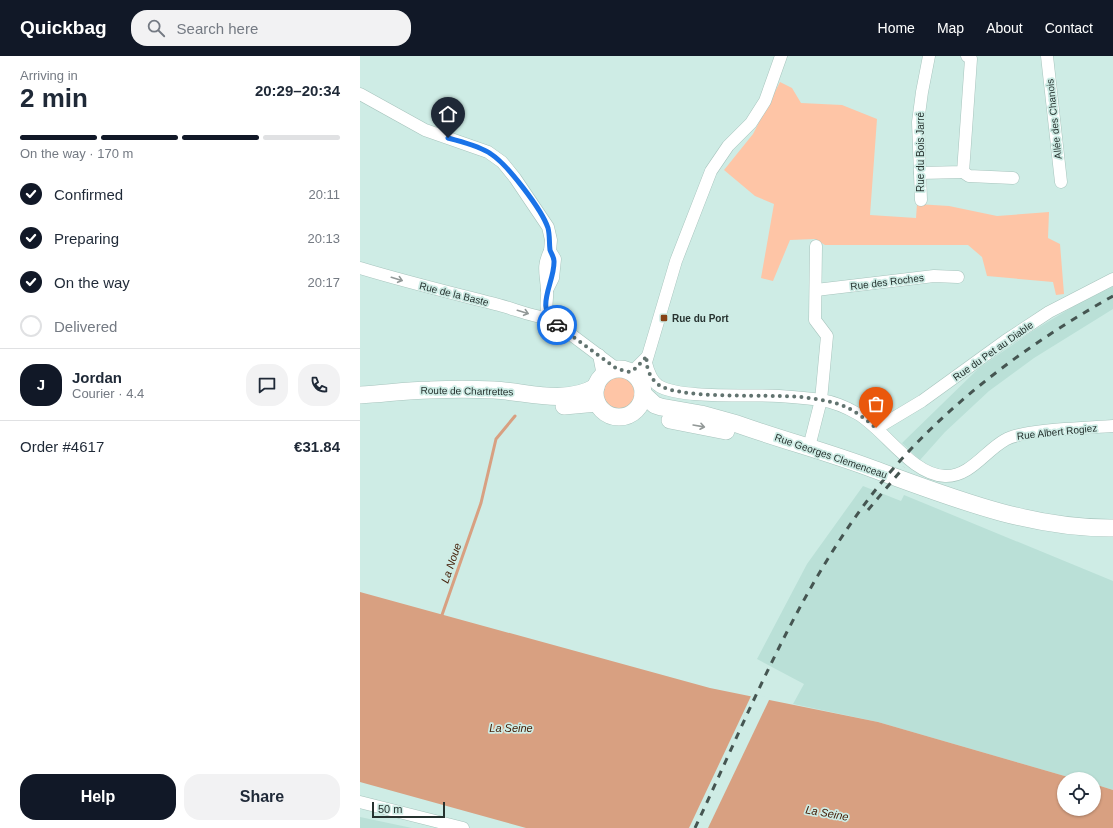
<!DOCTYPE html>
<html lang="en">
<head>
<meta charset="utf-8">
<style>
	:root { --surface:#fff; --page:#f2f2f3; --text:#1f2937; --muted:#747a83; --line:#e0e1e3; --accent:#111827 }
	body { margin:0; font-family:Arial,sans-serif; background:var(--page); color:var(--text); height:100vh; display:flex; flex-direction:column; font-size:15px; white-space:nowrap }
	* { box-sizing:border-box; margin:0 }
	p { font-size:13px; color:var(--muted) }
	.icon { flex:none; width:22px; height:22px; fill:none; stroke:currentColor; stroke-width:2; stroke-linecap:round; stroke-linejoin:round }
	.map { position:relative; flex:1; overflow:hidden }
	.side { display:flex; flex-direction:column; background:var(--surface); width:360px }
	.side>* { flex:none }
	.fabs { position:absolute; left:697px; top:716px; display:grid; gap:8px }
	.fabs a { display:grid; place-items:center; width:44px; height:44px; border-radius:50%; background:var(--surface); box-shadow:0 1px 3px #0004; font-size:20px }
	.scale { position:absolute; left:12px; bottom:10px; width:73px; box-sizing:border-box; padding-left:4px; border:2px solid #26322f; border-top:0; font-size:11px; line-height:14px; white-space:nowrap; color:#26322f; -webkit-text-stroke:3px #ceece5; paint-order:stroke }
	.pin { position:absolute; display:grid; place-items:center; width:34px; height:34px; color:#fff; margin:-41px -17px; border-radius:50% 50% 50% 0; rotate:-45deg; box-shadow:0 0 4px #0007 }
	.pin .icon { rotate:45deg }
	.courier { position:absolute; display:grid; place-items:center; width:40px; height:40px; margin:-20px; border:3px solid #1a73e8; border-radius:50%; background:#fff; color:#222; box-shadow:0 1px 5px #0007 }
	.overview em { font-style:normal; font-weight:800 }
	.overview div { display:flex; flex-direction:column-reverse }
	.overview { display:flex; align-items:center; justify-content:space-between; height:68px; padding:0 20px }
	h1 { font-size:26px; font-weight:800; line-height:30px }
	.bar { display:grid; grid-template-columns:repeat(4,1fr); gap:6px 4px; align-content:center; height:48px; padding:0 20px }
	.bar i { height:5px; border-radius:3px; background:var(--line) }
	.bar .selected { background:var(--accent) }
	.bar p { grid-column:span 4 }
	.line { display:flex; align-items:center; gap:10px; padding:0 20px; border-top:1px solid var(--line) }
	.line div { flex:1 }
	.round { display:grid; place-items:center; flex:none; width:42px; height:42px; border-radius:16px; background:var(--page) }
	ol { padding:0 20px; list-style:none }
	li { display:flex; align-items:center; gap:12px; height:44px }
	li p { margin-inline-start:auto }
	li .icon { padding:4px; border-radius:50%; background:var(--accent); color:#fff; stroke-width:4 }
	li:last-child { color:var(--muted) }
	li i { width:22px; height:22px; border:2px solid var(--line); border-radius:50% }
	.cta { display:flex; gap:8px; margin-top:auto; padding:8px 20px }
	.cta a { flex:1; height:46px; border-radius:16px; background:var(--accent); color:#fff; font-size:16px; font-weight:800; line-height:46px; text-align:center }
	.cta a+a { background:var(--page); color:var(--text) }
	header { display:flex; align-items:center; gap:24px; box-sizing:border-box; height:56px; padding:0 20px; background:var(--accent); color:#fff }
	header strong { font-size:19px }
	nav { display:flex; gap:22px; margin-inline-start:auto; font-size:14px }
	.search { width:280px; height:36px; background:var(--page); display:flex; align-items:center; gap:10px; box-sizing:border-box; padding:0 14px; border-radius:16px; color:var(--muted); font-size:15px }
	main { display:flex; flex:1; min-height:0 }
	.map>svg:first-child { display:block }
</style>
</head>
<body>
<header>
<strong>Quickbag</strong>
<div class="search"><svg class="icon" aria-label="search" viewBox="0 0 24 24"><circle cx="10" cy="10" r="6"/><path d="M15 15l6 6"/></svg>Search here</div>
<nav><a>Home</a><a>Map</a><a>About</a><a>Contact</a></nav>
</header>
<main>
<section class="side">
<div class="overview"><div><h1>2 min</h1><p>Arriving in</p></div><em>20:29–20:34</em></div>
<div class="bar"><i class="selected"></i><i class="selected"></i><i class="selected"></i><i></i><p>On the way · 170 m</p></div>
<ol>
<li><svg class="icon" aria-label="check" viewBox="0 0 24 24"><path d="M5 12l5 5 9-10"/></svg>Confirmed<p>20:11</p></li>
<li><svg class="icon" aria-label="check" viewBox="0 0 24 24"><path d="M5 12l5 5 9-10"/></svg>Preparing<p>20:13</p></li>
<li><svg class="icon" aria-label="check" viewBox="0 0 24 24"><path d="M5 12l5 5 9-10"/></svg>On the way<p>20:17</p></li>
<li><i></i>Delivered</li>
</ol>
<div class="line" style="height:72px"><b class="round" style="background:var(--accent);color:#fff">J</b><div><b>Jordan</b><p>Courier · 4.4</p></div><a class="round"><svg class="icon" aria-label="chat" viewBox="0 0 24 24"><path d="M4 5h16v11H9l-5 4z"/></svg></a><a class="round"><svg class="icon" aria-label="phone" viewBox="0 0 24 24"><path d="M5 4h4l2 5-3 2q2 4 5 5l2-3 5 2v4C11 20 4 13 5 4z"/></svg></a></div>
<div class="line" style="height:52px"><div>Order #4617</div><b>€31.84</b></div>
<div class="cta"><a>Help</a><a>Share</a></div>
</section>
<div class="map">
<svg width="753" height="772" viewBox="0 0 753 772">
	<rect width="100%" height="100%" fill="#ceece5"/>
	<g fill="#bae0d7">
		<polygon points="753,230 753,253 674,302 629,335 585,376 560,404 542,387 619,312 671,276 724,244"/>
		<polygon points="503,430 541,445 544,439 753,525 753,734 734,728 734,723 715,723 518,666 433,648 444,628 397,603 447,508"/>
		<polygon points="0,761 52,772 0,772"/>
	</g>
	<g fill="#fec5a6">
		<polygon points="420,26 432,32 441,47 482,49 517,63 510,159 556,162 557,148 589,150 637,160 689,156 688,182 700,188 704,238 696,239 693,226 627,220 622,201 608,189 465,189 455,183 430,184 413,225 401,222 414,148 395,140 364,114 393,78"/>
		<circle cx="258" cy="338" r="18"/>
	</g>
	<polygon fill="#d8a081" points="0,536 350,632 518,666 715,723 704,723 704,753 734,753 734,728 753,734 753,772 166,772 0,726"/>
	<polygon fill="#ceece5" points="392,638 410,642 348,772 329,772"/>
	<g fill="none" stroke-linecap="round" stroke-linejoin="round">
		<polyline stroke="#d8a081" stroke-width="3" points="80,561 82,559 121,447 136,383 155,360"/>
		<g stroke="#a7c4bd" stroke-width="13">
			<g id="minor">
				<polyline points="687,0 701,126"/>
				<polyline points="0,38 65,74 128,96 142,106 155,122 188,171 191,184 190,195 195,203 193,222 187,234"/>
				<polyline points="603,116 609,120 653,122"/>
				<polyline points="560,117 603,116 611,3 607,0"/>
				<polyline points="561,144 558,66 562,36 569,0"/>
				<path d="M190,195c-8,16 -4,22 -3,39 1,10 -3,18 2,28l68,51"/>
				<path d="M0,212c46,14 92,25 139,37 16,4 33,12 50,13"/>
				<polyline points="456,234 574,220 598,221"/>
				<polyline points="239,299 243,320"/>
				<path d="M286,307c2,8 5,18 13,23 22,13 92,8 120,10 14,1 28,2 42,4 13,2 25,7 37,14 27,16 54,61 87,62 25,1 40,-25 60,-36 18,-11 85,-12 108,-14"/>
				<polyline points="270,316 276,312 287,301"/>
				<polyline points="282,331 284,313 316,205 351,115 368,90 391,67 405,45 421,0"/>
				<polyline points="517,372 562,345 645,285 689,256 753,223"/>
				<polyline points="449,391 461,344 467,280 455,264 456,190"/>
				<polyline points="0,746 103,772"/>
			</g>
		</g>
		<g stroke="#a7c4bd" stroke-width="18">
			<g id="secondary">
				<circle cx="259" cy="337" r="24"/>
				<path d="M283,338l12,11 6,2 40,7 36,10c45,16 91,28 136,45 77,28 156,60 240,59"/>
				<path d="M0,339c23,-1 47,-5 70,-5 21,-1 43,-1 64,0 35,2 70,15 102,-3"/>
				<polyline points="204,350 237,347"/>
				<polyline points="310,364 366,375"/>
			</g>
		</g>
		<use href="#minor" stroke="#fff" stroke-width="12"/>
		<use href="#secondary" stroke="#fff" stroke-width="17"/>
		<g stroke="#455551" stroke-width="3" stroke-dasharray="7 7" stroke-linecap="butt">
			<polyline points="508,454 544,411"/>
			<path d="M335,772c54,-115 103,-240 182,-340 64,-80 147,-142 236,-192"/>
		</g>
	</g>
	<defs><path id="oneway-shaft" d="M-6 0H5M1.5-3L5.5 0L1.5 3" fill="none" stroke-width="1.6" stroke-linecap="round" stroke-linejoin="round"/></defs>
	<g stroke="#929897">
		<use href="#oneway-shaft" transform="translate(37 223) rotate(17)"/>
		<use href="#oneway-shaft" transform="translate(163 256) rotate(17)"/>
		<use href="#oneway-shaft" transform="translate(339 370) rotate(10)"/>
	</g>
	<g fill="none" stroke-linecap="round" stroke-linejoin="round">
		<path stroke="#61736f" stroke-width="4" stroke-dasharray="0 7.2" d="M197,269l60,44 13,3 6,-4 11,-12c-2,10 3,23 12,29 19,13 92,10 118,11 19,0 40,2 58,7 16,4 29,15 41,25"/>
		<path stroke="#1a73e8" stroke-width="5" d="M88,82c14,4 32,8 43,16 17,11 51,56 57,74 2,8 1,14 2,22 1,3 4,7 4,11 1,22 -21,47 3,64"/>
	</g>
	<rect fill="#874317" stroke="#ceece5" stroke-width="1.5" x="300" y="258" width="8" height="8" rx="2"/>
	<g text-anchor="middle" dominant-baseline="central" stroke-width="3.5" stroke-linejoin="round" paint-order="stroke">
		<g font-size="10" fill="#26322f" stroke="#ceece5">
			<text transform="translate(694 63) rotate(-96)">Allée des Chanois</text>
			<text transform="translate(560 96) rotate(-90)">Rue du Bois Jarré</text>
			<text transform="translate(527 226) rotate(-7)">Rue des Roches</text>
			<text transform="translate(94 238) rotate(14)">Rue de la Baste</text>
			<text transform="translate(633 295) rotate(-35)">Rue du Pet au Diable</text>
			<text transform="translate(107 335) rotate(1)">Route de Chartrettes</text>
			<text transform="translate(697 376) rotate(-6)">Rue Albert Rogiez</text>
			<text transform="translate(471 400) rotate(19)">Rue Georges Clemenceau</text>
		</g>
		<g font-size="10" font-weight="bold" fill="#26322f" stroke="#ceece5" text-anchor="start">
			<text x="312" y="262">Rue du Port</text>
		</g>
		<g font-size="11" font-style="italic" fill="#46210a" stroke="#ceece5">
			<text transform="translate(91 507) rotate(-71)">La Noue</text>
			<text x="151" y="672">La Seine</text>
			<text transform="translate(467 757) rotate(10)">La Seine</text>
		</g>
	</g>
</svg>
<div class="fabs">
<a><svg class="icon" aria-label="locate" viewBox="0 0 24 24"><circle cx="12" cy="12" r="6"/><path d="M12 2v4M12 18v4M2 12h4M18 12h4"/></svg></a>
</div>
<div class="scale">50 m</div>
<div class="pin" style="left:516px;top:372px;background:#ea580c"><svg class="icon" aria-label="bag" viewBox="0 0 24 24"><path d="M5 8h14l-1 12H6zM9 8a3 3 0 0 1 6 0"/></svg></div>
<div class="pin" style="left:88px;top:82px;background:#1f2937"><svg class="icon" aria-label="home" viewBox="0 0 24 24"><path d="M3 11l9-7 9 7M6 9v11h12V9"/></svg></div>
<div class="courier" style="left:197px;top:269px"><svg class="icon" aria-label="car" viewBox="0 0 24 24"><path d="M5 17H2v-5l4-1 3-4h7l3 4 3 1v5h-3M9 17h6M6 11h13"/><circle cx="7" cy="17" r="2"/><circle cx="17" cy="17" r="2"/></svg></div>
</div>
</main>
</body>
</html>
